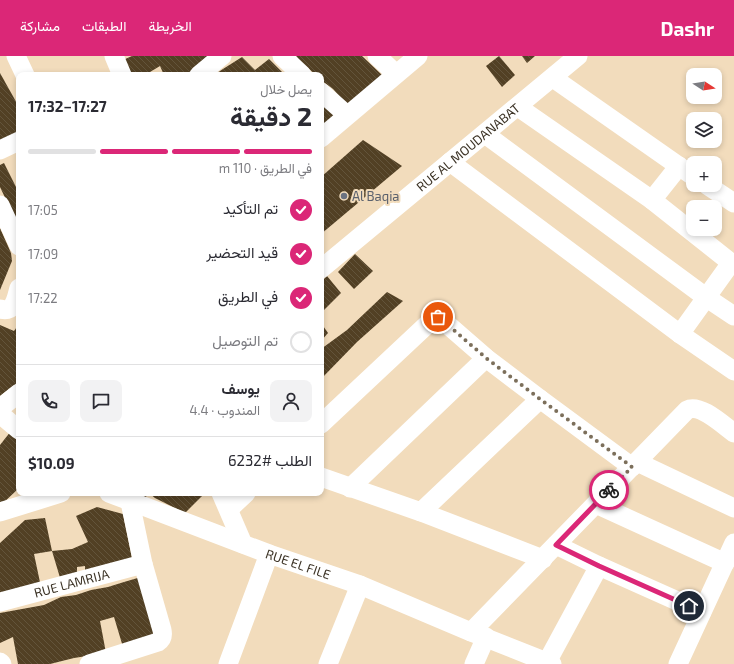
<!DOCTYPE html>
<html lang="ar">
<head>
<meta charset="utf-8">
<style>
	:root { --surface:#fff; --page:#f2f2f3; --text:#2b2b33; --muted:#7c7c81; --line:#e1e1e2; --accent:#db2777 }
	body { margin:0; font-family:"Exo 2",Vazirmatn,sans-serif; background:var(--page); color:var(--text); direction:rtl; height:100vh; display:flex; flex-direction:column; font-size:15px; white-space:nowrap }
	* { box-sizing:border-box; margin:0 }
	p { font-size:13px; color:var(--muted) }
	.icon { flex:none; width:22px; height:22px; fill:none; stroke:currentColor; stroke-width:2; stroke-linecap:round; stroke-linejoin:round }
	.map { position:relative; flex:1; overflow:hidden; direction:ltr }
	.sheet { position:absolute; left:16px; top:16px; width:308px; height:424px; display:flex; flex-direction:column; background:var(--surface); border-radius:8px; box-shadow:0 2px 6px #0003; direction:rtl }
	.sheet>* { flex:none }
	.needle { width:26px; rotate:102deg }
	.tools { position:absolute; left:686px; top:12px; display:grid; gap:8px }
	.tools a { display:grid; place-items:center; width:36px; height:36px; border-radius:8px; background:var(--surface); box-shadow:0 2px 6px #0003; font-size:20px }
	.pin { position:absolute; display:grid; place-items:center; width:34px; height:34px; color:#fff; margin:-17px; border:2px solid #fff; border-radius:50%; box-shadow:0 1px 4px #0007 }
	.courier { position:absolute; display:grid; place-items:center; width:40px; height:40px; margin:-20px; border:3px solid #db2777; border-radius:50%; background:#fff; color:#222; box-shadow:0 1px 5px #0007 }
	.headline em { font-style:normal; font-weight:700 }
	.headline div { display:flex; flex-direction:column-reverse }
	.headline { display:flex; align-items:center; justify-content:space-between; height:68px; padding:0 12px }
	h1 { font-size:26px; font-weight:700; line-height:30px }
	.bar { display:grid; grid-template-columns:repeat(4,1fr); gap:6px 4px; align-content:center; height:48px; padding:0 12px }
	.bar i { height:5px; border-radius:3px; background:var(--line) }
	.bar .current { background:var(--accent) }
	.bar p { grid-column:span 4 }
	.line { display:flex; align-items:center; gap:10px; padding:0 12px; border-top:1px solid var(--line) }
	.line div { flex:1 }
	.round { display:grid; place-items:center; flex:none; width:42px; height:42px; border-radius:8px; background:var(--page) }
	ol { padding:0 12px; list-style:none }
	li { display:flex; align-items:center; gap:12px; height:44px }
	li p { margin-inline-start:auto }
	li .icon { padding:4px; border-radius:50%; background:var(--accent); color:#fff; stroke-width:4 }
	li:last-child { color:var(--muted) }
	li i { width:22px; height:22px; border:2px solid var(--line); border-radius:50% }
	header { display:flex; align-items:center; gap:24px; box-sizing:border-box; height:56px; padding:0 20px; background:var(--accent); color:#fff }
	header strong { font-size:19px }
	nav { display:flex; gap:22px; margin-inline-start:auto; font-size:14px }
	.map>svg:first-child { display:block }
</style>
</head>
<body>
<header>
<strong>Dashr</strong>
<nav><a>الخريطة</a><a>الطبقات</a><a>مشاركة</a></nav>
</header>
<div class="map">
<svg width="734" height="608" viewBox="0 0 734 608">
	<defs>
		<pattern id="building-back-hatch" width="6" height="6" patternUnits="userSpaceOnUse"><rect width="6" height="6" fill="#524024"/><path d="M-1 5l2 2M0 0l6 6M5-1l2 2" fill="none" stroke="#63543b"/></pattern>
	</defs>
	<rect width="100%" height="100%" fill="#f2dcbc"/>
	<g fill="url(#building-back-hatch)">
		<polygon points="132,0 211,0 190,19 164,19 160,10 145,19 129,19 123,4"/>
		<polygon points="296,0 362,0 383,20 347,49 333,33 321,24 321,19 316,19 301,6"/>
		<polygon points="499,0 515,19 502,31 486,10"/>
		<polygon points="522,0 535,0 527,7"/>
		<polygon points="242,1 255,14 269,3 285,19 214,19 223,13"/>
		<polygon points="0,17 19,51 19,78 0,88"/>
		<polygon points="321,47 335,60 321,72"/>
		<polygon points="363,84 402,110 321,178 321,121"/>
		<polygon points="4,107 16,131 19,130 19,171 0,131 0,109"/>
		<polygon points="0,172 11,197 12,205 0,234"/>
		<polygon points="355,198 373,215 354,233 338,216"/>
		<polygon points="327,220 341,237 321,257 321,226"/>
		<polygon points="387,236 403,245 357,286 321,323 321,293 347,274"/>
		<polygon points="321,267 328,277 321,285"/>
		<polygon points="19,268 19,326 13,330 0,340 0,269 14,275"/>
		<polygon points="11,375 19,384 19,432 0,450 0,389"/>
		<polygon points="137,437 205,437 185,457 155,442 149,437 145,442"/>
		<polygon points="97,451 123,458 133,507 85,518 85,510 77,511 77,523 61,525 52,495 72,493 88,486 76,460"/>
		<polygon points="45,462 52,495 34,498 41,531 0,539 0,487 25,464"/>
		<polygon points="141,521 155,582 123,591 114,561 100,565 106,597 74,602 50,608 18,608 13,581 0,587 0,557 44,549 61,541 76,539 91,534 108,531 124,526"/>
	</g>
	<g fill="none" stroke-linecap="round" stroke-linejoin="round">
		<g stroke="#fff" stroke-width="19">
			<polyline points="16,0 25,19"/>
			<polyline points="114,0 122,19"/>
			<polyline points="282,0 302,19"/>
			<polyline points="377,0 396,18"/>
			<polyline points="199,19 222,0"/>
			<polyline points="553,22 693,120"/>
			<polyline points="321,36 347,59"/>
			<polyline points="518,51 652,144 734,209"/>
			<polyline points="485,78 707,242 734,260"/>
			<polyline points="321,82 418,0"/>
			<polyline points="0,94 19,85"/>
			<polyline points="450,106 680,278 734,315"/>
			<polyline points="707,129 734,147"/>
			<polyline points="652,144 679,110"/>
			<polyline points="0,149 19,190"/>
			<path id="s1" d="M321,213l257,-213"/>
			<path d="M0,253c15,4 16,-11 19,-21"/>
			<polyline points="680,278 731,207"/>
			<polyline points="0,352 19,337"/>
			<polyline points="0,358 19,374"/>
			<polyline points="321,368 433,263 436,262 440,262 486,302 540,343 632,411"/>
			<polyline points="637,406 734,452"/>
			<polyline points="321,421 421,456 543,503"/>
			<polyline points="350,432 486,302"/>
			<path id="s2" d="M109,437l160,61 91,31 111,47 81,32"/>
			<polyline points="221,437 243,488"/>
			<polyline points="596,448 725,507"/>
			<polyline points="229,453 246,437"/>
			<polyline points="0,456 61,437"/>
			<polyline points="421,456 540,343"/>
			<polyline points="556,489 599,510 702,556"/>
			<path id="s3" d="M0,546l143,-38"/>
			<path d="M471,576l216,-222c13,-7 36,15 47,23"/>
			<polyline points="0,606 2,608"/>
			<polyline points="547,606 599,510"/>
			<path d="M89,608l69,-22c5,-3 5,-7 4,-12l-19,-66 -13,-62"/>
			<polyline points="228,608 269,498"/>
			<polyline points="328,608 360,529"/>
			<polyline points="474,608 486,581"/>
			<polyline points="678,608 734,487"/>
		</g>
	</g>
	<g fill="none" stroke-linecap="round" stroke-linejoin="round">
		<polyline stroke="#7c6f5b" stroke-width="4" stroke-dasharray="0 7.2" points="438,261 440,262 486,302 540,343 632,411 609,434"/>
		<polyline stroke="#db2777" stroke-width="5" points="609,434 556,489 599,510 689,550"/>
	</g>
	<circle fill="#6b7280" stroke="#f2dcbc" stroke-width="1.5" cx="344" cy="140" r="4"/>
	<g text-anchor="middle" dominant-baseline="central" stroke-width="4" stroke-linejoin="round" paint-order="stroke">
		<g font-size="13" fill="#3d3427" stroke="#f2dcbc">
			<text stroke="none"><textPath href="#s1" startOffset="191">RUE AL MOUDANABAT</textPath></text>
			<text stroke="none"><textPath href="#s2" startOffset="202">RUE EL FILE</textPath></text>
			<text stroke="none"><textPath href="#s3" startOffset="74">RUE LAMRIJA</textPath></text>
		</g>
		<g font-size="13" fill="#5b616d" stroke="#f2dcbc" text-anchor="start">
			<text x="352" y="140">Al Baqia</text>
		</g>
	</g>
</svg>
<div class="tools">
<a><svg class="needle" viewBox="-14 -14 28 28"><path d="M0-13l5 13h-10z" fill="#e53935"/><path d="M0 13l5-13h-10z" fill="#7c7c81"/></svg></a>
<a><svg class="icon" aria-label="layers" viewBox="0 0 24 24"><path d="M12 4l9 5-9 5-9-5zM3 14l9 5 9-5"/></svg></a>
<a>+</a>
<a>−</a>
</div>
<div class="pin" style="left:438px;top:261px;background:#ea580c"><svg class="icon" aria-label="bag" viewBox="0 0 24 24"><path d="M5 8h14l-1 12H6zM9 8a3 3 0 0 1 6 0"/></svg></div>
<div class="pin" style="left:689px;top:550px;background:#1f2937"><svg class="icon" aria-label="home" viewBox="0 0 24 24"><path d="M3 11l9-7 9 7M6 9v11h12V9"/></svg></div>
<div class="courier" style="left:609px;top:434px"><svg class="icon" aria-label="bike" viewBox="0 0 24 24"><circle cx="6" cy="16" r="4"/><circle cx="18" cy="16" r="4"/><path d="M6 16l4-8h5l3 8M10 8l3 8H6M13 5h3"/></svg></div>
<section class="sheet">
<div class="headline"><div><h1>2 دقيقة</h1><p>يصل خلال</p></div><em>17:27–17:32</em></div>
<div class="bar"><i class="current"></i><i class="current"></i><i class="current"></i><i></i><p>في الطريق · 110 m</p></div>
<ol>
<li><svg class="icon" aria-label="check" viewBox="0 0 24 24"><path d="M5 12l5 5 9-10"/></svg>تم التأكيد<p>17:05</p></li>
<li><svg class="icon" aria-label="check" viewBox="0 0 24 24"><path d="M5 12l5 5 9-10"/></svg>قيد التحضير<p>17:09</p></li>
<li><svg class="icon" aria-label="check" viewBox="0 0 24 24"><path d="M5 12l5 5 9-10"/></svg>في الطريق<p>17:22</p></li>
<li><i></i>تم التوصيل</li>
</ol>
<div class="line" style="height:72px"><a class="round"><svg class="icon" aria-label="person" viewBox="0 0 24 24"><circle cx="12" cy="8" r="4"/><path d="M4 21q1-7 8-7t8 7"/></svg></a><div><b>يوسف</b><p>المندوب · 4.4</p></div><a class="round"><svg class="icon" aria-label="chat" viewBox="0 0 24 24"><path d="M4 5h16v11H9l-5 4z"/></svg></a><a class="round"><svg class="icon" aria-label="phone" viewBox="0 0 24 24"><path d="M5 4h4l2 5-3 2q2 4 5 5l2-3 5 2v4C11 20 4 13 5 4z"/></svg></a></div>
<div class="line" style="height:52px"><div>الطلب #6232</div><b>$10.09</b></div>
</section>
</div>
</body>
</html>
